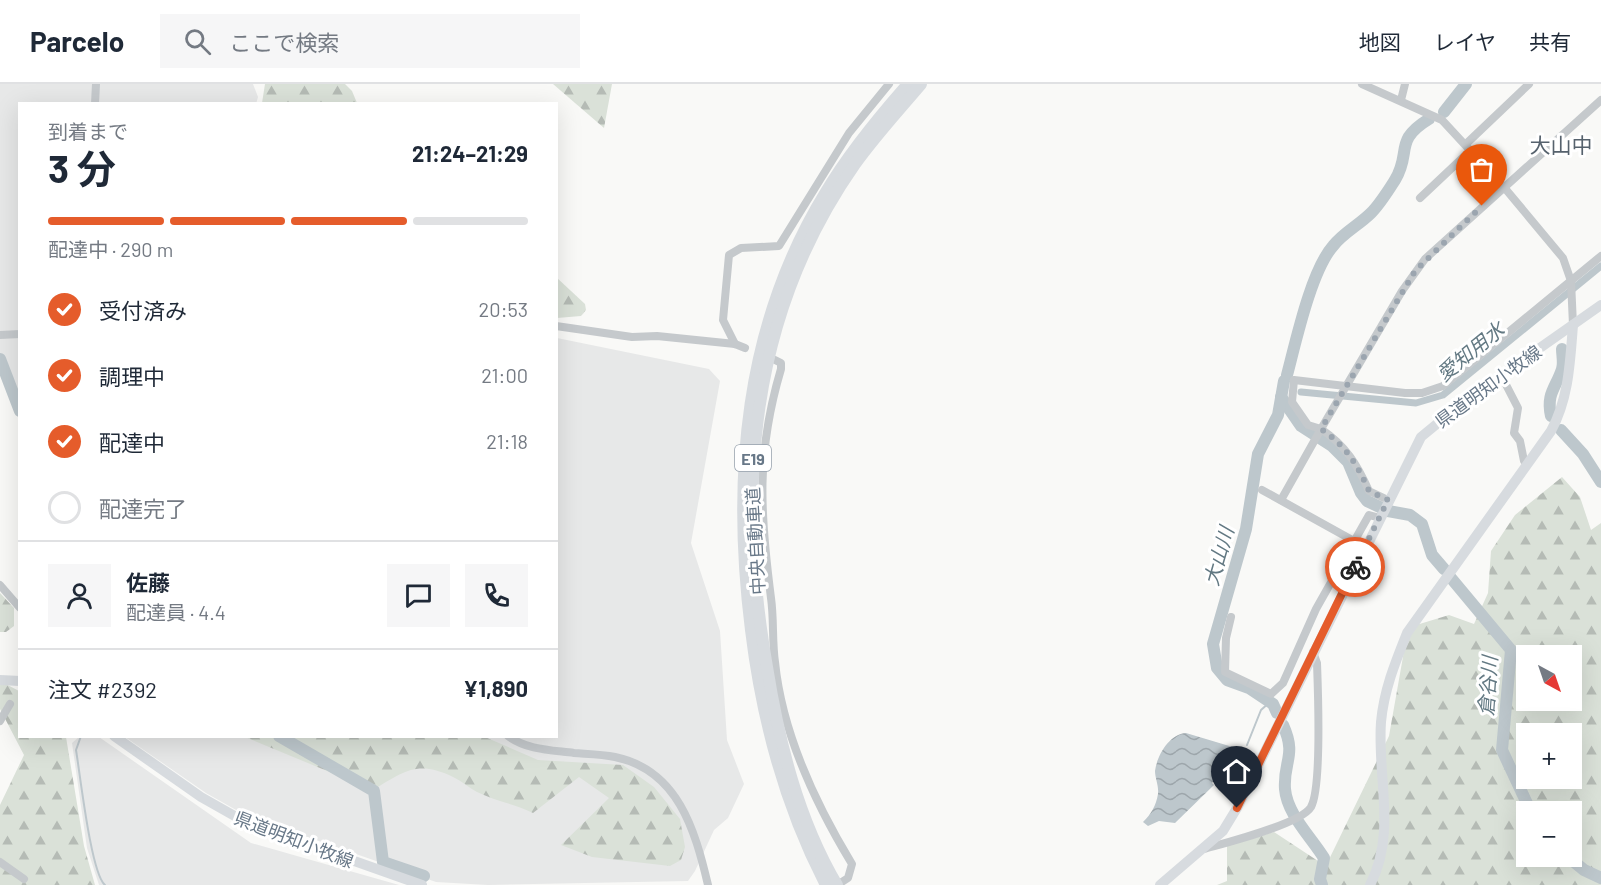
<!DOCTYPE html>
<html lang="ja">
<head>
<meta charset="utf-8">
<style>
	:root { --surface:#fff; --page:#f6f6f7; --text:#1f2937; --muted:#747a83; --line:#e0e1e3; --accent:#e55c2b }
	body { margin:0; font-family:Barlow,"Noto Sans JP",sans-serif; background:var(--page); color:var(--text); height:100vh; display:flex; flex-direction:column; font-size:22px; white-space:nowrap }
	* { box-sizing:border-box; margin:0 }
	p { font-size:20px; color:var(--muted) }
	.icon { flex:none; width:33px; height:33px; fill:none; stroke:currentColor; stroke-width:2; stroke-linecap:round; stroke-linejoin:round }
	.map { position:relative; flex:1; overflow:hidden }
	.panel { position:absolute; left:18px; top:18px; width:540px; height:636px; display:flex; flex-direction:column; background:var(--surface); border-radius:0px; box-shadow:0 6px 24px #0002 }
	.panel>* { flex:none }
	.needle { width:39px; rotate:140deg }
	.fabs { position:absolute; left:1516px; top:561px; display:grid; gap:12px }
	.fabs a { display:grid; place-items:center; width:66px; height:66px; border-radius:0px; background:var(--surface); box-shadow:0 6px 24px #0002; font-size:30px }
	.pin { position:absolute; display:grid; place-items:center; width:51px; height:51px; color:#fff; margin:-62px -26px; border-radius:50% 50% 50% 0; rotate:-45deg; box-shadow:0 0 6px #0007 }
	.pin .icon { rotate:45deg }
	.courier { position:absolute; display:grid; place-items:center; width:60px; height:60px; margin:-30px; border:4px solid #e55c2b; border-radius:50%; background:#fff; color:#222; box-shadow:0 2px 8px #0007 }
	.overview em { font-style:normal; font-weight:700 }
	.overview div { display:flex; flex-direction:column-reverse }
	.overview { display:flex; align-items:center; justify-content:space-between; height:102px; padding:0 30px }
	h1 { font-size:39px; font-weight:700; line-height:45px }
	.bar { display:grid; grid-template-columns:repeat(4,1fr); gap:9px 6px; align-content:center; height:72px; padding:0 30px }
	.bar i { height:8px; border-radius:4px; background:var(--line) }
	.bar .current { background:var(--accent) }
	.bar p { grid-column:span 4 }
	.line { display:flex; align-items:center; gap:15px; padding:0 30px; border-top:2px solid var(--line) }
	.line div { flex:1 }
	.round { display:grid; place-items:center; flex:none; width:63px; height:63px; border-radius:0px; background:var(--page) }
	ol { padding:0 30px; list-style:none }
	li { display:flex; align-items:center; gap:18px; height:66px }
	li p { margin-inline-start:auto }
	li .icon { padding:6px; border-radius:50%; background:var(--accent); color:#fff; stroke-width:4 }
	li:last-child { color:var(--muted) }
	li i { width:33px; height:33px; border:3px solid var(--line); border-radius:50% }
	header { display:flex; align-items:center; gap:36px; box-sizing:border-box; height:84px; padding:0 30px; background:var(--surface); border-bottom:2px solid var(--line) }
	header strong { font-size:28px }
	nav { display:flex; gap:33px; margin-inline-start:auto; font-size:21px }
	.search { width:420px; height:54px; background:var(--page); display:flex; align-items:center; gap:15px; box-sizing:border-box; padding:0 21px; border-radius:0px; color:var(--muted); font-size:22px }
	.map>svg:first-child { display:block }
</style>
</head>
<body>
<header>
<strong>Parcelo</strong>
<div class="search"><svg class="icon" aria-label="search" viewBox="0 0 24 24"><circle cx="10" cy="10" r="6"/><path d="M15 15l6 6"/></svg>ここで検索</div>
<nav><a>地図</a><a>レイヤ</a><a>共有</a></nav>
</header>
<div class="map">
<svg width="1601" height="801" viewBox="0 0 1601 801">
	<defs>
		<pattern id="forest-firs" width="22" height="20" patternUnits="userSpaceOnUse" patternTransform="scale(1.5)"><rect width="22" height="20" fill="#dae1d8"/><path d="M5 1l3.5 6h-7zM16 11l3.5 6h-7z" fill="#b5bbb5"/></pattern>
		<pattern id="water-waves" width="16" height="10" patternUnits="userSpaceOnUse" patternTransform="scale(1.5)"><rect width="16" height="10" fill="#bdc7cc"/><path d="M0 5q4-4 8 0t8 0" fill="none" stroke="#9da6ab"/></pattern>
	</defs>
	<rect width="100%" height="100%" fill="#f9f9f7"/>
	<g fill="#e7e8e8">
		<polygon points="0,0 253,0 258,13 256,20 20,20 19,322 0,272"/>
		<polygon points="557,254 709,285 720,297 691,459 720,547 727,656 744,700 728,734 714,746 695,787 688,797 488,801 436,798 245,731 206,709 125,653 556,652"/>
		<polygon points="79,653 99,653 251,759 399,801 99,801 87,764 72,659"/>
	</g>
	<g fill="url(#forest-firs)" fill-rule="evenodd">
		<polygon points="265,0 345,0 352,7 357,19 262,19"/>
		<polygon points="553,0 612,0 604,44"/>
		<polygon points="556,193 585,220 586,226 581,232 557,234"/>
		<path d="M1562,393l18,20 11,33 10,-7v362h-384l10,-4v-35l47,-14 44,29 1,19 70,-144 15,-85 9,-25 36,-11 25,9 14,-31 3,-42 24,-36zM1527,572h45v44h-45zM1527,650h45v44h-45zM1527,728h45v44h-45z"/>
		<polygon points="0,509 14,524 14,542 6,548 0,548"/>
		<polygon points="0,597 19,607 20,652 66,653 84,762 95,801 0,801 0,721 24,671 0,625"/>
		<path d="M245,653h240l53,23 85,5 31,22 26,32 5,28 -4,13 -11,6 -78,-9 -31,-12 48,-47 -30,-21 -46,36c-18,-9 -38,-12 -56,-21 -8,-4 -15,-11 -24,-15 -36,-17 -48,-6 -80,13z"/>
	</g>
	<path fill="url(#water-waves)" d="M1186,649l50,15 7,6 -15,7 -16,22 2,2 -39,38 -16,-2 -11,5 -5,-4c8,-8 13,-16 15,-28 1,-8 -3,-16 -3,-23 2,-15 14,-37 31,-38z"/>
	<g fill="none" stroke-linecap="round" stroke-linejoin="round">
		<g stroke="#bdc7cc" stroke-width="2">
			<path d="M81,652l-5,14c4,23 15,124 29,135"/>
			<polyline points="1247,661 1261,626 1270,618"/>
		</g>
		<polyline stroke="#bdc7cc" stroke-width="7" points="1301,308 1416,319 1443,311 1601,182"/>
		<g stroke="#bdc7cc" stroke-width="12">
			<polyline points="1444,28 1466,0"/>
			<polyline points="0,275 20,327"/>
			<path d="M1287,291c9,-34 24,-104 46,-129 10,-13 26,-21 38,-33 9,-9 17,-22 24,-33 17,-28 -2,-39 34,-61"/>
			<polyline points="1281,313 1301,342 1332,362 1348,378 1361,409 1367,417 1388,427 1410,431 1422,440 1432,471 1444,485"/>
			<path d="M1551,332c-5,-23 5,-28 11,-47 2,-6 0,-14 0,-20"/>
			<polyline points="1561,346 1583,370 1601,398"/>
			<polyline points="1451,494 1511,566 1502,666 1531,728"/>
			<polyline points="1277,629 1273,620 1249,604 1227,596 1217,584 1213,560 1246,445 1258,370 1278,331 1284,297"/>
			<path d="M1283,641c14,31 0,36 2,64 2,25 26,48 39,69l-4,21 2,6"/>
			<polyline points="279,652 374,707 383,778 424,792"/>
			<polyline points="1567,772 1584,786 1601,794"/>
		</g>
		<g stroke="#c5c9cc" stroke-width="8">
			<polyline points="1362,0 1442,36 1503,102 1563,174 1571,197 1573,241"/>
			<polyline points="1401,16 1405,0"/>
			<polyline points="95,20 96,0"/>
			<polyline points="1466,60 1529,0"/>
			<polyline points="1420,114 1471,66"/>
			<polyline points="556,242 632,253 657,252 735,260 745,264"/>
			<polyline points="0,251 20,250"/>
			<polyline points="735,260 723,236 729,171 741,164 779,162 849,49 889,0"/>
			<path d="M775,276l6,3v6c-25,84 -21,144 -10,229 3,21 1,43 4,64 7,71 40,141 77,202l-4,14 -11,7"/>
			<polyline points="1501,291 1518,324 1514,349 1520,357 1524,377 1527,380"/>
			<polyline points="1262,406 1354,457"/>
			<polyline points="1281,416 1321,345 1308,341 1292,318 1294,296 1405,309 1422,309 1443,302 1601,172"/>
			<path d="M1388,416l-19,-9c-12,-27 -23,-45 -48,-62l81,-138 23,-32 176,-159"/>
			<polyline points="0,501 20,524"/>
			<polyline points="1231,533 1226,554 1225,588 1271,610 1283,599 1316,525 1369,431 1380,434"/>
			<polyline points="0,637 10,620"/>
			<path d="M508,652c19,14 43,14 66,17 13,1 27,1 41,4 63,13 80,73 93,128"/>
			<path d="M1204,765c21,-6 97,-25 107,-42 11,-20 7,-116 6,-144l-4,-11"/>
			<polyline points="0,778 24,795"/>
		</g>
		<g stroke="#d7dbdf" stroke-width="10">
			<polyline points="0,596 20,597"/>
			<polyline points="114,652 201,713 247,739 422,801"/>
			<polyline points="1160,801 1223,747 1237,724 1421,353 1466,316 1601,221"/>
			<path d="M1370,801c27,-52 7,-108 11,-163 3,-32 14,-59 26,-89l144,-202c18,-33 19,-69 22,-106"/>
		</g>
		<g stroke="#d7dbdf" stroke-width="12">
			<path d="M826,801c-42,-81 -64,-165 -75,-255 -19,-152 -7,-305 75,-438 23,-39 52,-74 82,-108"/>
			<path d="M837,801c-39,-66 -58,-143 -70,-218 -31,-177 -18,-352 88,-503 20,-28 44,-54 66,-80"/>
		</g>
	</g>
	<g fill="none" stroke-linecap="round" stroke-linejoin="round">
		<path stroke="#9ba5af" stroke-width="6" stroke-dasharray="0 10.8" d="M1355,483l33,-67 -19,-9c-12,-27 -23,-45 -48,-62l94,-158 67,-65"/>
		<polyline stroke="#e55c2b" stroke-width="8" points="1237,724 1355,483"/>
	</g>
	<g text-anchor="middle" dominant-baseline="central" stroke-width="6" stroke-linejoin="round" paint-order="stroke">
		<rect fill="#fff" stroke="#95a0ac" stroke-width="1.5" x="735" y="361" width="36" height="26" rx="4.5"/>
		<g font-size="16" font-weight="bold" fill="#687888">
			<text x="753" y="374">E19</text>
		</g>
		<g font-size="18" fill="#687888" stroke="#fff">
			<text transform="translate(1488 302) rotate(-36)">県道明知小牧線</text>
			<text transform="translate(755 457) rotate(-93)">中央自動車道</text>
			<text transform="translate(294 755) rotate(21)">県道明知小牧線</text>
		</g>
		<g font-size="20" font-style="italic" fill="#637983" stroke="#fff">
			<text transform="translate(1470 267) rotate(-39)">愛知用水</text>
			<text transform="translate(1218 472) rotate(-74)">大山川</text>
			<text transform="translate(1487 602) rotate(-86)">倉谷川</text>
		</g>
		<g font-size="21" fill="#56626d" stroke="#fff">
			<text x="1561" y="60">大山中</text>
		</g>
	</g>
</svg>
<div class="fabs">
<a><svg class="needle" viewBox="-14 -14 28 28"><path d="M0-13l5 13h-10z" fill="#e53935"/><path d="M0 13l5-13h-10z" fill="#747a83"/></svg></a>
<a>+</a>
<a>−</a>
</div>
<div class="pin" style="left:1482px;top:122px;background:#ea580c"><svg class="icon" aria-label="bag" viewBox="0 0 24 24"><path d="M5 8h14l-1 12H6zM9 8a3 3 0 0 1 6 0"/></svg></div>
<div class="pin" style="left:1237px;top:724px;background:#1f2937"><svg class="icon" aria-label="home" viewBox="0 0 24 24"><path d="M3 11l9-7 9 7M6 9v11h12V9"/></svg></div>
<div class="courier" style="left:1355px;top:483px"><svg class="icon" aria-label="bike" viewBox="0 0 24 24"><circle cx="6" cy="16" r="4"/><circle cx="18" cy="16" r="4"/><path d="M6 16l4-8h5l3 8M10 8l3 8H6M13 5h3"/></svg></div>
<section class="panel">
<div class="overview"><div><h1>3 分</h1><p>到着まで</p></div><em>21:24–21:29</em></div>
<div class="bar"><i class="current"></i><i class="current"></i><i class="current"></i><i></i><p>配達中 · 290 m</p></div>
<ol>
<li><svg class="icon" aria-label="check" viewBox="0 0 24 24"><path d="M5 12l5 5 9-10"/></svg>受付済み<p>20:53</p></li>
<li><svg class="icon" aria-label="check" viewBox="0 0 24 24"><path d="M5 12l5 5 9-10"/></svg>調理中<p>21:00</p></li>
<li><svg class="icon" aria-label="check" viewBox="0 0 24 24"><path d="M5 12l5 5 9-10"/></svg>配達中<p>21:18</p></li>
<li><i></i>配達完了</li>
</ol>
<div class="line" style="height:108px"><a class="round"><svg class="icon" aria-label="person" viewBox="0 0 24 24"><circle cx="12" cy="8" r="4"/><path d="M4 21q1-7 8-7t8 7"/></svg></a><div><b>佐藤</b><p>配達員 · 4.4</p></div><a class="round"><svg class="icon" aria-label="chat" viewBox="0 0 24 24"><path d="M4 5h16v11H9l-5 4z"/></svg></a><a class="round"><svg class="icon" aria-label="phone" viewBox="0 0 24 24"><path d="M5 4h4l2 5-3 2q2 4 5 5l2-3 5 2v4C11 20 4 13 5 4z"/></svg></a></div>
<div class="line" style="height:78px"><div>注文 #2392</div><b>¥1,890</b></div>
</section>
</div>
</body>
</html>
